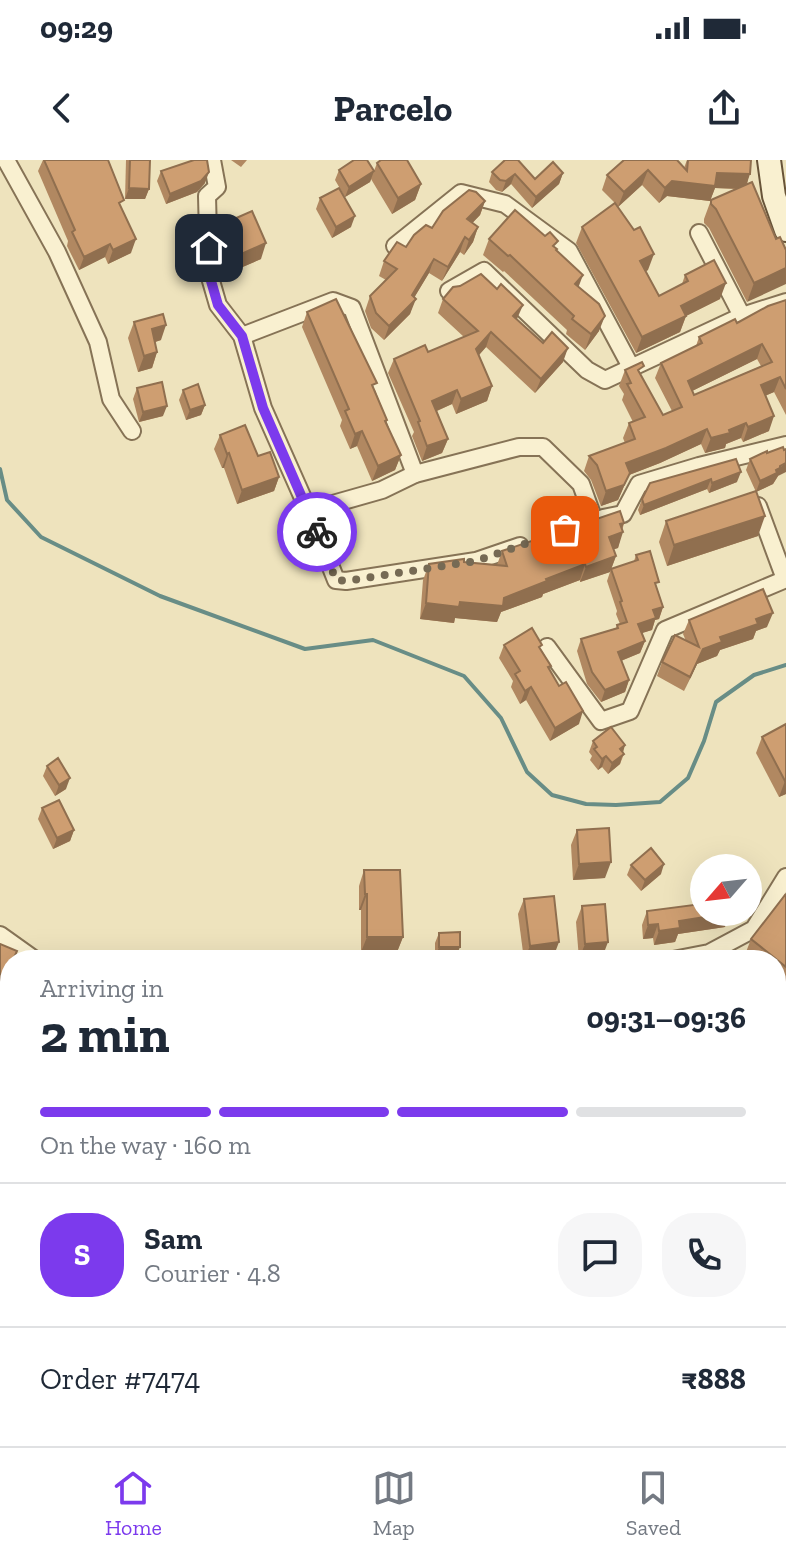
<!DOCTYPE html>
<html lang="en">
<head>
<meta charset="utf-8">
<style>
	:root { --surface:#fff; --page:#f6f6f7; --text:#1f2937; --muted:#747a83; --line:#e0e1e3; --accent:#7c3aed }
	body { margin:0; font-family:"Zilla Slab",serif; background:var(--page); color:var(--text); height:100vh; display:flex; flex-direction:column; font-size:30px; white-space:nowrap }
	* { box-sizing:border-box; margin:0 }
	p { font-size:26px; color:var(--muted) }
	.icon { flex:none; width:44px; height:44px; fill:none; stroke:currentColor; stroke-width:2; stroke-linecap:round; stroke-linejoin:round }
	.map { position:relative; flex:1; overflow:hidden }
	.side { position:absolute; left:0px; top:790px; width:786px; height:496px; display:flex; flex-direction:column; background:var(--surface); border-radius:32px 32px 0 0; box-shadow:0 8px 32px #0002 }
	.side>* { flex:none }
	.needle { width:52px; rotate:242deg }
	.fabs { position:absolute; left:690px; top:694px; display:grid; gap:16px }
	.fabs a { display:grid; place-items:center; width:72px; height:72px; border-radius:50%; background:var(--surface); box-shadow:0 8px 32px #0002; font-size:40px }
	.pin { position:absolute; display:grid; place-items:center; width:68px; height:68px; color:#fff; margin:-34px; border-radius:16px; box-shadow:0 4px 12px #0006 }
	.courier { position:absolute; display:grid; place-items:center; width:80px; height:80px; margin:-40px; border:6px solid #7c3aed; border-radius:50%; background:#fff; color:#222; box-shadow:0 2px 10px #0007 }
	.summary em { font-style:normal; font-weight:700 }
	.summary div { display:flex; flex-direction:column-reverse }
	.summary { display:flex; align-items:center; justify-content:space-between; height:136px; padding:0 40px }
	h1 { font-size:52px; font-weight:700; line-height:60px }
	.bar { display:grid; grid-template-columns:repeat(4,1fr); gap:12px 8px; align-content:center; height:96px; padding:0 40px }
	.bar i { height:10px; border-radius:6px; background:var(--line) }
	.bar .selected { background:var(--accent) }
	.bar p { grid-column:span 4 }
	.line { display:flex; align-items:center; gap:20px; padding:0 40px; border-top:2px solid var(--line) }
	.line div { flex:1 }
	.round { display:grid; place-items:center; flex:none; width:84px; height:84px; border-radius:32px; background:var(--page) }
	.status { display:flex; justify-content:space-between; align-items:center; height:56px; padding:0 40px; background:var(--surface); direction:ltr }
	.status svg { height:22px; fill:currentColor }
	header { display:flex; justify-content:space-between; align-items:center; height:104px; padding:0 40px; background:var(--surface); font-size:36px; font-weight:700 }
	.dock { display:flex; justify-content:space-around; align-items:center; height:112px; border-top:2px solid var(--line); background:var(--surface); font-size:22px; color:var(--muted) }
	.dock a { display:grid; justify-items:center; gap:4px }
	.dock .selected { color:var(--accent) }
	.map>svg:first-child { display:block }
</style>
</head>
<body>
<div class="status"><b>09:29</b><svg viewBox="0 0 49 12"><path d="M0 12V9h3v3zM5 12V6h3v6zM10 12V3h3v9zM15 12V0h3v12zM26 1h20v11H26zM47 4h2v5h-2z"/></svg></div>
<header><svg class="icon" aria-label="back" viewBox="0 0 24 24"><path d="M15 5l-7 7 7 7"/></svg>Parcelo<svg class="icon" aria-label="share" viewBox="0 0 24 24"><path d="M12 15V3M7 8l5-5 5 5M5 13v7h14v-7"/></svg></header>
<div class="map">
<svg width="786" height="1286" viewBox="0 0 786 1286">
	<rect width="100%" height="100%" fill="#eee3bd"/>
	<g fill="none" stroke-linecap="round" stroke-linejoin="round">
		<polyline stroke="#688d86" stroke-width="4" points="0,309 7,340 41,377 160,436 305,489 373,480 464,516 501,558 527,612 552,635 586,644 616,645 660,642 688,618 704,581 716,542 754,515 786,505"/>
		<g stroke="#867356" stroke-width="20">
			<g id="street">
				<polyline points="6,0 57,92 98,182 111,239 132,271"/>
				<polyline points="212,0 217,27 207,36 209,114 218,145 242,176 263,248 310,354 336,420 346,421 476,401 520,386"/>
				<polyline points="699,73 742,156"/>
				<polyline points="395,86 461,33 505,44 569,91 631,207"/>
				<polyline points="449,131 484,111 587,210 605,220 742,156 786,142"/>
				<polyline points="242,176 333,141 352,148 415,314"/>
				<polyline points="758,346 785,419"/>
				<polyline points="310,354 322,347 382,330 415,314 519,287 543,287 581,324 594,360"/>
				<polyline points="603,358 623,354 639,324 699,306 786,285"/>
				<polyline points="547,487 601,561 630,551 665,470 786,419"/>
				<polyline points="0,775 35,800"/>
				<polyline points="673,800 709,793 754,769 786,717"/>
				<polyline points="776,1005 786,1003"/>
				<polyline points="0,1094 10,1094"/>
				<polyline points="565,1276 567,1286"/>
				<polyline points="50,1286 54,1276"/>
				<polyline points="185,1286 188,1276"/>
				<polyline points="322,1286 323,1276"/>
			</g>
		</g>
		<g stroke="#685439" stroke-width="26">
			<polyline id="secondary" points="769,0 774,36 786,70"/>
		</g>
		<use href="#street" stroke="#f9f0d0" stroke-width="16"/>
		<use href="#secondary" stroke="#f9f0d0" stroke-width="22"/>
	</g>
	<g fill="#b18861" fill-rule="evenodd">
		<polygon points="43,0 108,0 121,48 131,93 108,104 105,97 79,110 67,86 68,81 38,11"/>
		<polygon points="126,0 150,0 149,29 145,39 125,39"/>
		<polygon points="231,0 247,0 241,7"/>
		<polygon points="505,0 535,19 563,13 559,24 532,48 511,24 502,32 496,30 489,22 492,12"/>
		<polygon points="624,0 684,8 687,0 751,0 747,25 776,79 747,142 709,68 704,63 704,59 711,40 737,29 715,28 710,41 667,36 659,43 642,25 618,47 648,110 646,111 659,136 682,124 685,115 720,139 686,156 680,172 636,193 576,83 582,67 615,43 602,30 607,15"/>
		<polygon points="377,3 421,24 415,40 392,54 371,19 370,22 345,37 335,20 339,10 374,11"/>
		<polygon points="161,11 205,23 197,32 166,44 157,21"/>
		<polygon points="320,38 351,67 332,78 316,49"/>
		<polygon points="485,41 480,55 472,63 478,67 473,82 464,95 460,92 442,121 429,113 414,138 410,154 384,180 371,168 365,151 370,136 386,120 379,116 384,101 406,87 432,68"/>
		<polygon points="225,63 261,99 224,115 220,105 219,79"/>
		<polygon points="489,79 556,88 578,128 599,171 585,190 566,174 567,170 504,111 503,112 483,95"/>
		<polygon points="443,139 517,160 563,202 535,233 486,187 479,195 492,226 487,241 456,254 452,244 437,251 448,279 442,293 422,301 412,276 414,272 388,213 394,199 428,192 464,177 438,153"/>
		<path d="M786,140v115l-12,-23 -9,4 4,35 -26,11 -2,-4 -15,6 -1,4 -20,5 -4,-9 -41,19 -31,12 -11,25 -17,6 -10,-26 -7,-9 5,-15 36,-13 -2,-5 6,-15 4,-1 -11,-22 2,-6 -5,-8 6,-16 16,5 22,40 9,-4 -17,-33 6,-15 35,-17 3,-9 38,-14zM757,199l4,7 -67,29 -2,-4z"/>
		<polygon points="307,152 375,230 387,260 386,264 401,295 395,310 372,321 357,286 350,289 340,266 342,260 302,167"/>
		<polygon points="134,162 161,180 155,182 157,192 152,208 138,212 128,178"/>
		<polygon points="137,228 163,256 139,262 133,239"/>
		<polygon points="183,230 205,245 201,255 186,260 179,240"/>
		<polygon points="220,275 258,296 279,317 274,331 237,344 224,308 222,308 214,289"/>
		<polygon points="736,299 737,322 709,333 707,329 640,355 638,350 642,339"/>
		<polygon points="750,299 778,316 773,324 756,332 758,376 667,406 659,382 666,361 756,332 746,310"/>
		<polygon points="624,363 618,388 613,389 616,396 610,412 580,422 580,420 543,434 542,437 501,452 497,462 455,458 454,463 420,459 423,420 429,404 464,402 497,405 502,391"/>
		<polygon points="636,395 657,428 663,447 659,459 655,460 652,470 641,473 645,481 640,493 621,501 629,520 625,532 601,542 587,524 577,491 581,479 616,468 617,465 620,464 616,454 617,451 607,421 611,409 634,401"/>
		<polygon points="689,460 767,467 756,471 753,479 720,490 717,496 697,504 684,531 657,516 662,502 686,481 683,474"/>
		<polygon points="504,485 541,489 551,506 549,509 579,564 550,581 526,540 520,544 511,527 513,521 499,498"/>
		<polygon points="786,564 786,634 779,637 756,593 762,577"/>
		<polygon points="593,581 624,594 620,604 608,614 602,607 598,610 590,600 592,596 589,592"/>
		<polygon points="47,606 66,629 55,636 43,616"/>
		<polygon points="42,648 74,670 70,681 53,689 38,659"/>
		<polygon points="577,670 605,718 573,720 571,685"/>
		<polygon points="631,705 661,714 641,731 627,715"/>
		<polygon points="364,710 403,777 397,792 361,792 361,750 359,750 359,726"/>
		<polygon points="699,724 725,767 678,774 675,782 654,785 653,778 643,779 642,765 647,751 695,745 694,738"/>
		<polygon points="786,736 786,826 782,831 776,826 776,800 743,800 751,779"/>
		<polygon points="524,739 553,798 524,800 518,754"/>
		<polygon points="582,746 602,798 579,799 576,762"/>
		<polygon points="439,773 456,797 435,798 435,783"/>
		<polygon points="119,1276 165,1276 159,1286 119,1286 121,1281 118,1280"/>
		<polygon points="206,1276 256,1276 253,1282 231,1279 230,1286 205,1286"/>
		<polygon points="275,1276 307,1276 306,1286 275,1286"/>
		<polygon points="350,1276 403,1276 402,1286 349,1286"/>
	</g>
	<g fill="#906f4f">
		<polygon points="648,10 642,25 618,47 624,32"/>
		<polygon points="374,11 370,22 345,37 349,27"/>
		<polygon points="209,12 205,23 197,32 166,44 170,34"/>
		<polygon points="563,13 559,24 532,48 536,37"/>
		<polygon points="717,13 750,14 745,29 715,28 710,41 667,36 659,43 665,28 672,21"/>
		<polygon points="515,14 511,24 502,32 506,21"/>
		<polygon points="421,24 415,40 392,54 398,38"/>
		<polygon points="129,28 149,29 145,39 125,39"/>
		<polygon points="485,41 480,55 462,74 467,59"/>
		<polygon points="355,56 351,67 332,78 336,67"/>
		<polygon points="478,67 473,82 464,95 469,80"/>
		<polygon points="465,77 460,92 442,121 448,107"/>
		<polygon points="136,79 131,93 108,104 113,90"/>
		<polygon points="266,83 261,99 224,115 230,99"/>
		<polygon points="110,84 105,97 79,110 84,97"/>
		<polygon points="654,94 648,110 635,117 640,101"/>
		<polygon points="434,99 429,113 409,146 416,139 410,154 384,180 389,166 412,135"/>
		<polygon points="786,108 786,124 747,142 754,123"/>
		<polygon points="583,115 577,131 575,124"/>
		<polygon points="726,123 720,139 686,156 680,172 636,193 642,177 681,146"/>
		<polygon points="523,145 517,159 508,171 513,156"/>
		<polygon points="605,156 599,171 585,190 591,174"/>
		<polygon points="166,165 161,180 146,185 152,169"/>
		<polygon points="491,172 486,187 471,204 476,189"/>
		<polygon points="762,184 757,199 682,236 688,221"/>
		<polygon points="568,188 563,202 535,233 541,219"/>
		<polygon points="157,192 152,208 138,212 144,196"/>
		<polygon points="780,217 774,232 755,240 761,225"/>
		<polygon points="492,226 487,241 456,254 461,239"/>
		<polygon points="457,230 452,244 427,255 432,241"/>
		<polygon points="205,245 201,255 186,260 190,250"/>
		<polygon points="167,246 163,256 139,262 143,252"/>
		<polygon points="774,256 769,271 743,282 748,267"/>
		<polygon points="746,263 741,278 726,284 725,288 705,293 711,278"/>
		<polygon points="707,269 701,284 660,303 629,315 618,340 601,346 606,331 626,303"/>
		<polygon points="362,271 357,286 350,289 355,274"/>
		<polygon points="448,279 442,293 422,301 427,286"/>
		<polygon points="229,293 224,308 222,308 227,294"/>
		<polygon points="401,295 395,310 372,321 378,306"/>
		<polygon points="786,303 786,312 778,316 773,324 756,332 760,321"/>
		<polygon points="741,312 737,322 709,333 712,323"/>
		<polygon points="279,317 274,331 237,344 242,330"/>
		<polygon points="711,319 707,329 640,355 644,345"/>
		<polygon points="765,356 758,376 667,406 674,385"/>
		<polygon points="624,363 620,373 623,372 618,388 603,393 609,377 620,364"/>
		<polygon points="616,396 610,412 580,422 586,407"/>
		<polygon points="585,404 580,420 543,434 542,437 501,452 497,462 455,458 454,463 420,459 426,443 460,442 504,438 546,419"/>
		<polygon points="663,447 659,459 655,460 652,470 633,476 638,464 653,450"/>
		<polygon points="773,453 767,467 756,471 753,479 720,490 717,496 697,504 684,531 703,489 720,477 756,459"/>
		<polygon points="645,481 640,493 613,504 618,492"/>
		<polygon points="629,520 625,532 601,542 605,530"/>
		<polygon points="531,527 526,540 520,544 525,531"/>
		<polygon points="583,551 579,564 550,581 555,568"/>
		<polygon points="625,585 620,604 608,614 612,603 620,589"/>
		<polygon points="606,596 602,607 598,610 602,599"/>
		<polygon points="70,618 66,629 55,636 59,625"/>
		<polygon points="786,620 786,634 779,637 785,621"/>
		<polygon points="74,670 70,681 53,689 57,678"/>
		<polygon points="611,702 605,718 573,720 579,704"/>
		<polygon points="664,704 661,714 641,731 645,720"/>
		<polygon points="365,734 367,734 361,750 359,750"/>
		<polygon points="730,753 725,767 678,774 675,782 654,785 659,771 679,761"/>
		<polygon points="658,764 653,778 643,779 648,765"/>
		<polygon points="367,777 403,777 397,792 361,792"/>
		<polygon points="559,782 553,798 524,800 530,786"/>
		<polygon points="608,782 602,798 579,799 585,784"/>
		<polygon points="439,787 460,787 456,797 435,798"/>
		<polygon points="786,915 786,929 776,931 776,917"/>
		<polygon points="786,976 786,990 776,991 776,977"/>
		<polygon points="782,1179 776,1195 776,1181"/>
		<polygon points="161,1276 165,1276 159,1286 156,1286"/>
		<polygon points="210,1280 231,1282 230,1286 208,1286"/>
		<polygon points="354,1281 396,1286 352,1286"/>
	</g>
	<g fill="#ce9e71" stroke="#906f4f" stroke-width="2" fill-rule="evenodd">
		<polygon points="44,0 108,0 124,40 119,43 136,79 113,90 110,84 84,97 72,72 75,70"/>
		<polygon points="130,0 150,0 149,29 129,28"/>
		<polygon points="194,0 207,0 209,12 201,21 170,34 161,11"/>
		<polygon points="354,0 367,0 374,11 349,27 339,10"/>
		<polygon points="381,0 407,0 421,24 398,38 377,3"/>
		<polygon points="505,0 518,0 535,19 553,2 563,13 536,37 515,14 506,21 500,20 492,12"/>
		<polygon points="624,0 677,0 687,11 688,0 751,0 750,14 717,13 715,26 672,21 665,28 648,10 624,32 607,15"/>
		<polygon points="752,22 776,79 780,77 786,90 786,108 754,123 716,49 711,44 711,40"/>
		<polygon points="339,28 355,56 336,67 320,38"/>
		<polygon points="469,30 476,32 485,41 467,59 478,67 469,80 465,77 448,107 434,99 412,135 416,139 389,166 376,153 370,136 397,109 384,101 397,82 406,87 414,75 426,65 432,68 443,51"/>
		<polygon points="615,43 634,70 640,67 654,94 640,101 659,136 688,121 685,115 714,100 726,123 681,146 686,156 642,177 582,67"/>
		<polygon points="515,50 545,76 550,72 558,81 553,86 557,89 556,90 583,115 575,124 599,144 605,156 591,174 572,159 574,156 510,95 508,96 489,79"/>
		<polygon points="252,51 266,83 230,99 226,90 225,63"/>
		<polygon points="481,114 497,129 501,124 523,145 513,156 543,183 552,172 568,188 541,219 491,172 476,189 492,226 461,239 457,230 432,241 448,279 427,286 418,262 420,261 394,199 425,185 428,192 478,171 443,139 453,127 460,126"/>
		<polygon points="336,139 377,223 372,225 387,260 385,261 401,295 378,306 362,271 355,274 345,251 349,249 307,152"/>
		<path d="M786,140v89l-6,-12 -19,8 13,31 -26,11 -2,-4 -17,7 1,3 -19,5 -4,-9 -41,19 -40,15 4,10 -6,12 -18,6 -9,-26 -8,-9 46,-17 -6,-16 16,-6 -18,-33 4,-1 -6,-13 17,-8 2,4 -6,4 25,45 19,-8 -21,-44 41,-20 -3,-6 36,-18 2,4 31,-17zM762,184l10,18 -78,33 -6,-14z"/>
		<polygon points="163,154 166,165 152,169 157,192 144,196 134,162"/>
		<polygon points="162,222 167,246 143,252 137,228"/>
		<polygon points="198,224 205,245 190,250 183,230"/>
		<polygon points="245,265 258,296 270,292 279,317 242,330 229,293 227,294 220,275"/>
		<polygon points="783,287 784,290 786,289 786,303 780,306 780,308 776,310 777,313 760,321 750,299 767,291 767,293"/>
		<polygon points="736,299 741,312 712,323 711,319 644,345 642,339 650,323"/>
		<polygon points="756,331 765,356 674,385 666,361"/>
		<polygon points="620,351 624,363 620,364 623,372 609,377 616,396 586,407 585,404 546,419 547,421 504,438 503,446 460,442 459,447 426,443 429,404 464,399 464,402 507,406 502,391"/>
		<polygon points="650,391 659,422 655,423 663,447 653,450 656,458 638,464 645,481 618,492 629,520 605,530 592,512 581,479 618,468 617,465 627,462 620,442 622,441 611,409 638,400 636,395"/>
		<polygon points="763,429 773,453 756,459 758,464 720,477 722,482 703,489 690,517 662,502 675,475 699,487 689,460"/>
		<polygon points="532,468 542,485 539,487 551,506 548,507 559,526 566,522 583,551 555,568 531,527 525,531 515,514 520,511 504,485"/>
		<polygon points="786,564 786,620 785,621 762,577"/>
		<polygon points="611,567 625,585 620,589 624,594 612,603 606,596 602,599 594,589 597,587 593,581"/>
		<polygon points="58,598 70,618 59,625 47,606"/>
		<polygon points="59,640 74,670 57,678 42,648"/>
		<polygon points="609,668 611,702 579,704 577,670"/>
		<polygon points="651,688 664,704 645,720 631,705"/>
		<polygon points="364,710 400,710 403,777 367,777 367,734 365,734"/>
		<polygon points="704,723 704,752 730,752 730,753 679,761 680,768 659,771 658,764 648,765 647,751 702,744 699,724"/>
		<polygon points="785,735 786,736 786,807 751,779"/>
		<polygon points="554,736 559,782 530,786 524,739"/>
		<polygon points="605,744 608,782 585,784 582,746"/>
		<polygon points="460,772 460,787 439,787 439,773"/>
		<polygon points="0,784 17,791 13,800 10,800 10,807 0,830"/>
		<polygon points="501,796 502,800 481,800"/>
		<polygon points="776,878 778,890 786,888 786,915 776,917"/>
		<polygon points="786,936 786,976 776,977 776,937"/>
		<polygon points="776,1151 782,1179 776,1181"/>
		<polygon points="144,1276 161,1276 157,1283"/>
		<polygon points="210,1276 232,1276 231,1282 210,1280"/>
		<polygon points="280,1276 307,1276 306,1286 279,1286"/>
		<polygon points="354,1276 403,1276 402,1286 354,1281"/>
		<polygon points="612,1276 631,1276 632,1286 605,1286 603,1277"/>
		<polygon points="121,1281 149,1284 149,1286 120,1286"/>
	</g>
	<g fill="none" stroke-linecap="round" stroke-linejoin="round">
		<polyline stroke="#766a54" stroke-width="8" stroke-dasharray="0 14.4" points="317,372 336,420 346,421 476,401 565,370"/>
		<polyline stroke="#7c3aed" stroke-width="10" points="209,88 209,114 218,145 242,176 263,248 317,372"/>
	</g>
</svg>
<div class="fabs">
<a><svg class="needle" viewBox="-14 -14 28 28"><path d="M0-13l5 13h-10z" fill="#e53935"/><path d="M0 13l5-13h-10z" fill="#747a83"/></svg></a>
</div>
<div class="pin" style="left:565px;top:370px;background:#ea580c"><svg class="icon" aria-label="bag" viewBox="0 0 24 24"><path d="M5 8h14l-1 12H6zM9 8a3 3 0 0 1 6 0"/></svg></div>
<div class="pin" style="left:209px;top:88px;background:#1f2937"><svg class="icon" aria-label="home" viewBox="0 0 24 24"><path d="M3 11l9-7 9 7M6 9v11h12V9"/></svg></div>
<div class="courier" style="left:317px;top:372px"><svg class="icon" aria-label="bike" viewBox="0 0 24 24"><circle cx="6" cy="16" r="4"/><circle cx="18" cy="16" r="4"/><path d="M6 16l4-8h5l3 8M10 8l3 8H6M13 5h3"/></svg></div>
<section class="side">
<div class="summary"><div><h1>2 min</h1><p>Arriving in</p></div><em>09:31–09:36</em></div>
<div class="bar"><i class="selected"></i><i class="selected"></i><i class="selected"></i><i></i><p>On the way · 160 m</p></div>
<div class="line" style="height:144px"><b class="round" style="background:var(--accent);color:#fff">S</b><div><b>Sam</b><p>Courier · 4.8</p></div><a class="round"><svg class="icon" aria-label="chat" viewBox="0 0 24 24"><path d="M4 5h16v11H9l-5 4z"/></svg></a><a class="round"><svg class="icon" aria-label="phone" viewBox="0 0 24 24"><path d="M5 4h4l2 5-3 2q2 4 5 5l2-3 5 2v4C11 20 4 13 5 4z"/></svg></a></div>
<div class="line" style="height:104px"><div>Order #7474</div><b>₹888</b></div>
</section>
</div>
<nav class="dock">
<a class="selected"><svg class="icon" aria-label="home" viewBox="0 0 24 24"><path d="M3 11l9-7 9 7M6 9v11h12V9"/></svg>Home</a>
<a><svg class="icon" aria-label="map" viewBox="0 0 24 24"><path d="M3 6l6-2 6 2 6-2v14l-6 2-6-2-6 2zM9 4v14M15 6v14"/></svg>Map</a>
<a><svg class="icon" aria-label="saved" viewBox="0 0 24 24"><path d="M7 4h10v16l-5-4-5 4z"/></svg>Saved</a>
</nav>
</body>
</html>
